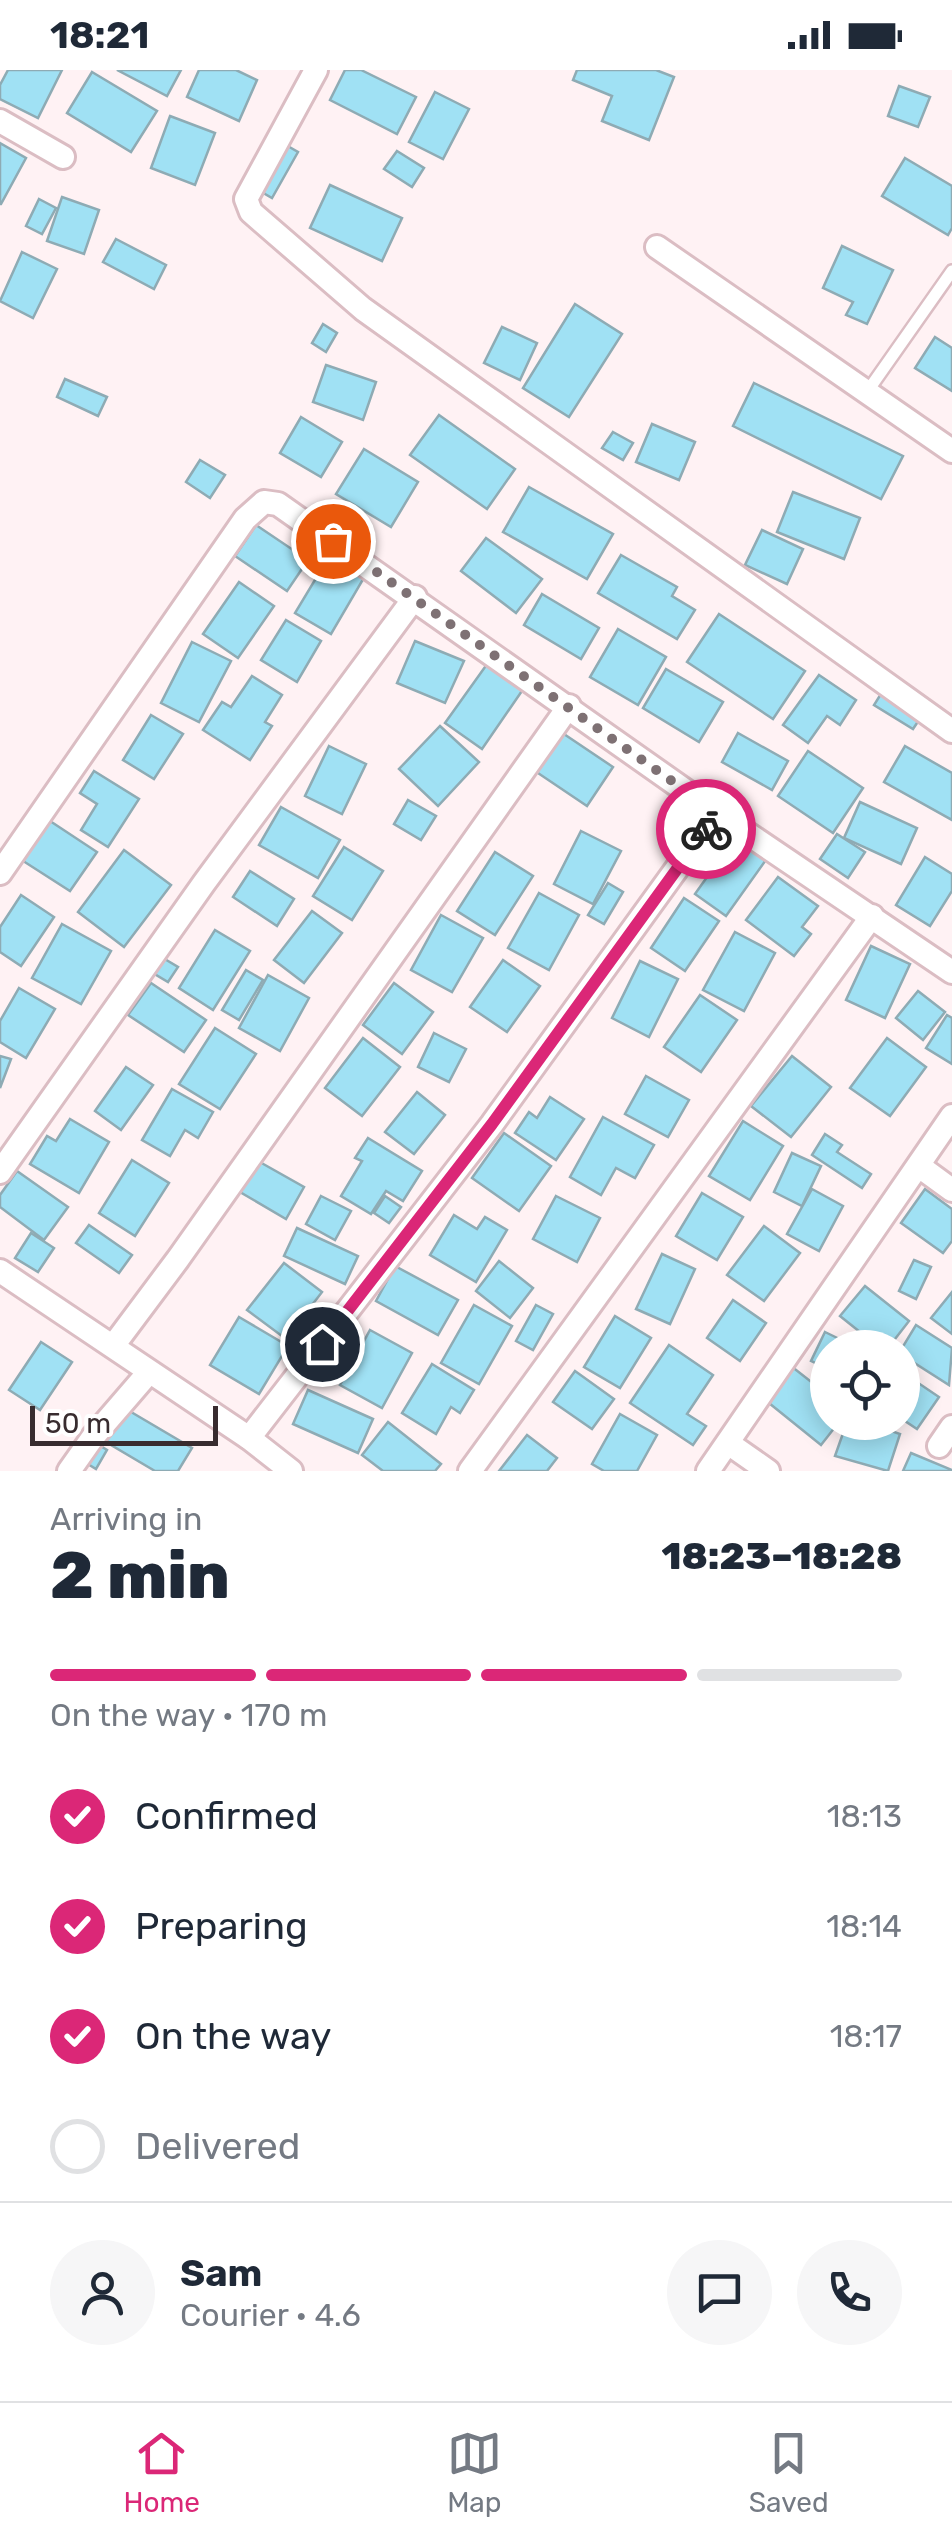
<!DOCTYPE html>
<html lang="en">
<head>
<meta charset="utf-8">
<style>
	:root { --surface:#fff; --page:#f6f6f7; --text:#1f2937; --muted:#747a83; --line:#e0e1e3; --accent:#db2777 }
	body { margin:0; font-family:Rubik,sans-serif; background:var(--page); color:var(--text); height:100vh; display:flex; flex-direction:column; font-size:38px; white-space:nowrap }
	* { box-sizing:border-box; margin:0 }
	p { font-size:32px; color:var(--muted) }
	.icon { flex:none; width:55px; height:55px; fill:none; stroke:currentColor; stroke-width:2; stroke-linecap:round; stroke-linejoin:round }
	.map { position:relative; height:1401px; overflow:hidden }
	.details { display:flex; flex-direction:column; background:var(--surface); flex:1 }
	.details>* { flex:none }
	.buttons { position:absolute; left:810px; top:1260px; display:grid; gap:20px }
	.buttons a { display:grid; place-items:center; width:110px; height:110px; border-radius:50%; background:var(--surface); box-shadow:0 5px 25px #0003; font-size:50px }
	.scale { position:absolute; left:30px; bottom:25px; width:188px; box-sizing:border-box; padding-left:10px; border:5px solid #382c2f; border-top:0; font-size:28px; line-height:35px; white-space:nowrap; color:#382c2f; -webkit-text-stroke:8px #fff; paint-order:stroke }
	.pin { position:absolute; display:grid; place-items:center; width:85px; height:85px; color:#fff; margin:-42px; border:5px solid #fff; border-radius:50%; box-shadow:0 2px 10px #0007 }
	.courier { position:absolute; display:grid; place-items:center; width:100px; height:100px; margin:-50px; border:8px solid #db2777; border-radius:50%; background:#fff; color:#222; box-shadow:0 2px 12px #0007 }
	.headline em { font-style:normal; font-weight:800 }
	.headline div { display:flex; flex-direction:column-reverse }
	.headline { display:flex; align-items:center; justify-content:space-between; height:170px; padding:0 50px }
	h1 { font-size:65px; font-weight:800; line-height:75px }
	.bar { display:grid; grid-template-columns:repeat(4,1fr); gap:15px 10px; align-content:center; height:120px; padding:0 50px }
	.bar i { height:12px; border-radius:8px; background:var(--line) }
	.bar .selected { background:var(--accent) }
	.bar p { grid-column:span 4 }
	.line { display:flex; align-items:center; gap:25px; padding:0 50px; border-top:2px solid var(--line) }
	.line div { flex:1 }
	.round { display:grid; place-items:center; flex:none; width:105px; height:105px; border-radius:52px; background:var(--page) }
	ol { padding:0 50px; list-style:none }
	li { display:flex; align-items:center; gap:30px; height:110px }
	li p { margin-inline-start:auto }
	li .icon { padding:10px; border-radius:50%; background:var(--accent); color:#fff; stroke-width:4 }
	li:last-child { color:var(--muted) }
	li i { width:55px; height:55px; border:5px solid var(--line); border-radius:50% }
	.status { display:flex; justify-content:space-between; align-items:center; height:70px; padding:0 50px; background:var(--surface); direction:ltr }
	.status svg { height:28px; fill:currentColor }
	.menu { display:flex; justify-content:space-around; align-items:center; height:140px; border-top:2px solid var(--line); background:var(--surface); font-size:28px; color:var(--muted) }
	.menu a { display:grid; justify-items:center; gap:5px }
	.menu .selected { color:var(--accent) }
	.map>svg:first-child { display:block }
</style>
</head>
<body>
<div class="status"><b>18:21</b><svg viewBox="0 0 49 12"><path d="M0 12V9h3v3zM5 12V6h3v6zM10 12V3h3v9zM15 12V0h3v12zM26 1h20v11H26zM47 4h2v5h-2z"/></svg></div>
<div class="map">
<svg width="952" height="1401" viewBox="0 0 952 1401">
	<rect width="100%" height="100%" fill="#fff2f4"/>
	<g fill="#a0e1f4" stroke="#8eabb4" stroke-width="2.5">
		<polygon points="8,0 62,0 38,48 0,29 0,15"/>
		<polygon points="117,0 181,0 167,26"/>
		<polygon points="199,0 236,0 257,10 239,51 187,27"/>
		<polygon points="345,0 361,0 416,27 397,64 330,30"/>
		<polygon points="577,0 656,0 674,7 649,70 602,51 612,26 573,10"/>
		<polygon points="92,2 157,41 131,82 67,43"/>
		<polygon points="899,16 930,27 918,57 888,46"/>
		<polygon points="435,22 469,39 443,89 409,72"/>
		<polygon points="170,46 215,63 195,115 151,98"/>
		<polygon points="279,71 298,82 272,128 253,117"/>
		<polygon points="0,73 26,88 1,134 0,134"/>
		<polygon points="397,81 424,98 412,117 384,99"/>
		<polygon points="905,88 952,116 952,158 948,165 882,126"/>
		<polygon points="330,115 402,148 382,191 310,158"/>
		<polygon points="62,127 99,140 84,184 47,171"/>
		<polygon points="39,129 56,138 42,164 26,156"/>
		<polygon points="116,169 166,195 154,219 103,192"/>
		<polygon points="842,176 893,200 867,254 846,245 853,232 823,218"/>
		<polygon points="22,182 57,199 33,248 0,231"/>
		<polygon points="575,234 622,264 569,347 523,318"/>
		<polygon points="323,254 337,263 326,282 312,273"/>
		<polygon points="502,257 537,273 520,310 484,293"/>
		<polygon points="935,267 952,278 952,321 915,298"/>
		<polygon points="326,295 376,312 363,350 313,332"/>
		<polygon points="65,309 107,327 98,346 57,327"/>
		<polygon points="754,313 903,386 881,429 733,356"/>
		<polygon points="439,345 515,399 487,439 410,385"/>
		<polygon points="301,347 342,372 321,407 280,383"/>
		<polygon points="652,354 695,372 679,410 636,392"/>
		<polygon points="613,362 633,373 623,390 602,378"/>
		<polygon points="364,379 418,412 391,457 336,424"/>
		<polygon points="200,390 225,405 210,428 186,412"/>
		<polygon points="529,417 613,464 587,509 503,462"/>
		<polygon points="793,422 860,448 844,489 777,462"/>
		<polygon points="256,455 308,490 287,521 235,486"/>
		<polygon points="762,460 803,479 787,514 745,495"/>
		<polygon points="486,468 542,509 516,543 461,501"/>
		<polygon points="330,485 365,506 331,564 295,543"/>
		<polygon points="621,485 677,517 672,526 695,540 677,569 598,523"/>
		<polygon points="239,512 274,536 238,588 203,564"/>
		<polygon points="542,524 599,558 581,589 524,555"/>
		<polygon points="719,544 805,601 773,649 687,592"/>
		<polygon points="286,550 321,571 297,612 261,590"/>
		<polygon points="618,559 666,587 638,635 590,607"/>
		<polygon points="415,571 464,591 445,633 397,613"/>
		<polygon points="192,572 231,591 199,652 161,633"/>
		<polygon points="490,590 526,615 482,679 445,653"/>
		<polygon points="666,599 723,632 699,672 643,638"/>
		<polygon points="819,605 856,630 840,655 827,646 808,673 783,655"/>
		<polygon points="252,606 282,625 265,652 272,656 250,690 203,660 222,632 231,637"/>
		<polygon points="884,619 923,644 913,659 874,635"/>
		<polygon points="151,645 183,664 154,709 123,690"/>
		<polygon points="440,656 479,692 438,736 399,699"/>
		<polygon points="555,658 613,697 587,736 529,697"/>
		<polygon points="738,663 788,691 772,720 722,692"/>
		<polygon points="329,676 366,694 342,744 305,726"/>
		<polygon points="905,676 952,703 952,750 884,712"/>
		<polygon points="808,681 863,718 833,763 778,726"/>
		<polygon points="94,701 139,729 108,777 81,760 97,734 80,723"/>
		<polygon points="408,730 436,746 421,770 394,754"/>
		<polygon points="860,732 917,758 901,794 844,768"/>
		<polygon points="281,737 340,770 318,808 259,775"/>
		<polygon points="47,749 97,782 70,821 20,789"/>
		<polygon points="581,761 621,781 593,834 554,814"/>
		<polygon points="837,764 865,782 848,808 820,789"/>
		<polygon points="737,765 768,787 726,846 695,824"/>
		<polygon points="344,777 383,801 352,850 313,826"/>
		<polygon points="124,780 171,815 124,877 78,842"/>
		<polygon points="495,782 533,806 495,865 457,841"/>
		<polygon points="925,787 952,804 952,821 930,856 896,835"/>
		<polygon points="250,801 294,829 277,856 233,827"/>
		<polygon points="778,807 818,836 802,857 811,864 794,886 746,850"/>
		<polygon points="608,813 623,822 604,854 588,845"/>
		<polygon points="539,823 579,845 549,900 508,878"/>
		<polygon points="21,825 54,847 21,896 0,882 0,857"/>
		<polygon points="684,828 719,851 685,901 651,878"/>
		<polygon points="312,841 342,863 304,913 274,890"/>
		<polygon points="441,845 483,868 452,922 411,900"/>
		<polygon points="62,854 111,881 81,934 32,908"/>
		<polygon points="215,860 250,881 213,940 179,918"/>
		<polygon points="735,862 775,883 744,941 703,920"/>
		<polygon points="871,876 910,894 885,948 846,930"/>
		<polygon points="163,888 178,897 168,912 153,903"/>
		<polygon points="503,890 540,916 507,962 470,937"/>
		<polygon points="640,891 678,909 649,967 612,948"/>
		<polygon points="246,900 263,910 239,950 222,940"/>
		<polygon points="268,905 309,928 280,981 239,958"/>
		<polygon points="151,913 206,950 184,982 128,945"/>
		<polygon points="394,913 433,942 402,984 363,955"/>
		<polygon points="19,918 55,939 26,988 0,972 0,951"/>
		<polygon points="918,921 945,942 923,970 896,948"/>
		<polygon points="700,925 737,950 701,1002 664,977"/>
		<polygon points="947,945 952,948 952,994 926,978"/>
		<polygon points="215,958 256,984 220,1039 179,1014"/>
		<polygon points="434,963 466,979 449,1012 418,997"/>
		<polygon points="363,968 400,997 362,1046 325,1018"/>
		<polygon points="887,968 926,997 890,1046 850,1018"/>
		<polygon points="0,986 11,989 0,1018"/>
		<polygon points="792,986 831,1017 791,1067 751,1036"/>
		<polygon points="126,997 153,1015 121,1060 95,1041"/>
		<polygon points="646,1006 689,1030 668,1067 625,1044"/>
		<polygon points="172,1019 213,1042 198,1068 185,1060 170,1086 142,1070"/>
		<polygon points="417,1022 445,1045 414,1084 385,1062"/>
		<polygon points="550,1027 584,1049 556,1090 515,1063 529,1042 537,1048"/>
		<polygon points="603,1047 654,1075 635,1108 616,1098 601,1125 570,1107"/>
		<polygon points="70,1049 109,1072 79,1123 30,1094 47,1066 56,1071"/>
		<polygon points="743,1051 783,1076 750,1130 709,1106"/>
		<polygon points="504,1063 551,1096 519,1141 472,1108"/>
		<polygon points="825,1064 842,1075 837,1082 871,1104 862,1118 812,1085"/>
		<polygon points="368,1068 422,1101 403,1131 386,1121 371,1144 341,1126 362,1091 355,1088"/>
		<polygon points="792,1083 821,1096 802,1136 774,1122"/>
		<polygon points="132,1090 169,1113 135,1166 99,1143"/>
		<polygon points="258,1091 304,1117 286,1149 240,1122"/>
		<polygon points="17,1101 68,1137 44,1170 0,1137 0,1125"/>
		<polygon points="812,1119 843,1136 819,1181 787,1164"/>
		<polygon points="925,1119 952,1139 952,1171 943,1183 901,1153"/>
		<polygon points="702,1123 743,1147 717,1190 676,1166"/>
		<polygon points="321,1126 351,1141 335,1170 306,1154"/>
		<polygon points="385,1126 401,1137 389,1153 374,1143"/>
		<polygon points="556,1126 600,1148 577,1192 533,1169"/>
		<polygon points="454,1145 477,1159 485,1147 507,1160 476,1212 430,1185"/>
		<polygon points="89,1155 132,1185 119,1203 76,1173"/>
		<polygon points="764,1156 800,1183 764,1231 727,1205"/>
		<polygon points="297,1158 358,1186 345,1214 284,1186"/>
		<polygon points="31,1163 54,1178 38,1202 15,1188"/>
		<polygon points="662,1184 695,1199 670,1254 636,1239"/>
		<polygon points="914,1190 931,1197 916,1229 899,1221"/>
		<polygon points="499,1191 533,1218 510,1248 476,1221"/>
		<polygon points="284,1193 322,1222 286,1269 247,1240"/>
		<polygon points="395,1196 458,1230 438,1265 376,1231"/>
		<polygon points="865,1216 909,1251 888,1278 880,1278 840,1246"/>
		<polygon points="952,1222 952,1264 931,1248"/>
		<polygon points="733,1230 766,1253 740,1291 707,1268"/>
		<polygon points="474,1235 512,1256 479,1314 441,1293"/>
		<polygon points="536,1235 553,1244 533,1280 516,1271"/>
		<polygon points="615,1246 651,1268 620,1318 584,1297"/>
		<polygon points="239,1247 288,1276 259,1324 210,1295"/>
		<polygon points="916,1255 952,1278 949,1315 902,1285 902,1278"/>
		<polygon points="370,1260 412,1283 382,1338 340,1315"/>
		<polygon points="825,1262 858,1278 828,1278 828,1299 811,1291"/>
		<polygon points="41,1272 72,1292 40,1340 9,1320"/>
		<polygon points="669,1275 713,1305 687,1344 706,1356 693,1375 630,1333"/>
		<polygon points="432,1294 474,1320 460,1343 451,1337 436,1364 402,1343"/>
		<polygon points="791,1296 828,1325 828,1352 839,1352 821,1375 764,1329"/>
		<polygon points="575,1301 614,1329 592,1359 553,1332"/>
		<polygon points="902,1302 939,1327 917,1359 902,1349"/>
		<polygon points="308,1320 373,1349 358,1383 293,1354"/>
		<polygon points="126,1339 192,1378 178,1401 155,1401 106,1372"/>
		<polygon points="620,1344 657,1365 637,1401 604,1401 592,1394"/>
		<polygon points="388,1352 441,1394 435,1401 383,1401 362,1385"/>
		<polygon points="847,1352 866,1352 900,1364 888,1401 835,1386"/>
		<polygon points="527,1365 557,1388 547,1401 499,1401"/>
		<polygon points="94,1372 107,1380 96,1399 83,1391"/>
		<polygon points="911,1383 952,1400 952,1401 903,1401"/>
	</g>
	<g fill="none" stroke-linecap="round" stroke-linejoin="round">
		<g stroke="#dbbdc3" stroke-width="16">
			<polyline id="lane" points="867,322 952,201"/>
		</g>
		<g stroke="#dbbdc3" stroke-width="28">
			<g id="street">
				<polyline points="316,0 246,129 251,142 363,239 952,661"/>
				<polyline points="0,51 63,87"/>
				<polyline points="657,177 952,381"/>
				<polyline points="0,803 245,449 264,432 278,434 717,743 952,902"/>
				<polyline points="919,1096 952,1120"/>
				<polyline points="0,1102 204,813 415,527"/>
				<polyline points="0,1201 249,1368 291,1401"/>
				<polyline points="113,1276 178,1189 569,636"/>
				<polyline points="249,1368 492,1054 717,743"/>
				<polyline points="728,1373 768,1401"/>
				<polyline points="939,1376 952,1357"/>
				<polyline points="69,1401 93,1367 149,1302"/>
				<polyline points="470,1401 872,846"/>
				<polyline points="708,1401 952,1046"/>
			</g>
		</g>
		<use href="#lane" stroke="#fff" stroke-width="11"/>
		<use href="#street" stroke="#fff" stroke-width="22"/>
	</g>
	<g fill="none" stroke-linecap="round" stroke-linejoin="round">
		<polyline stroke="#7e7174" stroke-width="10" stroke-dasharray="0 18" points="333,471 717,743 706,759"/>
		<polyline stroke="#db2777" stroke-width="12" points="322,1274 492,1054 706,759"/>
	</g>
</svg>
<div class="buttons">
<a><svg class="icon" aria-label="locate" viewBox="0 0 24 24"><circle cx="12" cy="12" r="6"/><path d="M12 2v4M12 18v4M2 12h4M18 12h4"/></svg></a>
</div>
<div class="scale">50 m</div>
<div class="pin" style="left:333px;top:471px;background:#ea580c"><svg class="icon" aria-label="bag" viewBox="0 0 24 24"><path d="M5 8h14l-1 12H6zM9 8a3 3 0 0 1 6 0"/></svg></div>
<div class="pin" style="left:322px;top:1274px;background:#1f2937"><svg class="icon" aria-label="home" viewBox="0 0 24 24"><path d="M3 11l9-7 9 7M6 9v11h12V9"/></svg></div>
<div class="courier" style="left:706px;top:759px"><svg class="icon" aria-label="bike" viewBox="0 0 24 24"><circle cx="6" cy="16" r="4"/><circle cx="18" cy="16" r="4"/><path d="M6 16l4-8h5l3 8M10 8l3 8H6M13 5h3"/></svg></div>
</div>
<section class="details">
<div class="headline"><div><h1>2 min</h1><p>Arriving in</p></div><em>18:23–18:28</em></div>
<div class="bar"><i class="selected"></i><i class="selected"></i><i class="selected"></i><i></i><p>On the way · 170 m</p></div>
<ol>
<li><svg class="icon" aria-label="check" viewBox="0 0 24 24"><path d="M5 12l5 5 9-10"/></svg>Confirmed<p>18:13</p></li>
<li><svg class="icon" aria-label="check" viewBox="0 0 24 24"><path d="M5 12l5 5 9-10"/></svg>Preparing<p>18:14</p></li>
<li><svg class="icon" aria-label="check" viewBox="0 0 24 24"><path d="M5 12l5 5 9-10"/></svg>On the way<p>18:17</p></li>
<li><i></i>Delivered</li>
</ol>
<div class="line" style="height:180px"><a class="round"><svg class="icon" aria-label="person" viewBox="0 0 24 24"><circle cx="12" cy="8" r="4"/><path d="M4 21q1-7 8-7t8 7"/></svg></a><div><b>Sam</b><p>Courier · 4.6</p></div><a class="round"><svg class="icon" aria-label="chat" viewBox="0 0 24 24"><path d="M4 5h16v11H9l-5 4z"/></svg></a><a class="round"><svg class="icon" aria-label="phone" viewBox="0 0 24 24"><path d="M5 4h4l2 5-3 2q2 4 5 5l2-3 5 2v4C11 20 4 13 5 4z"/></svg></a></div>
</section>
<nav class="menu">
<a class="selected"><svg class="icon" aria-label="home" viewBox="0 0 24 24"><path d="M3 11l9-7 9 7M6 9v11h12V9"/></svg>Home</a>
<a><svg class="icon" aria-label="map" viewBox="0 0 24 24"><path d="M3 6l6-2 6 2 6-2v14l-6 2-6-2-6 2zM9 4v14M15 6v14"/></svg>Map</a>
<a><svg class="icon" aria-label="saved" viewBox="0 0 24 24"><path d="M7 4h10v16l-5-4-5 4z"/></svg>Saved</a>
</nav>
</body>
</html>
